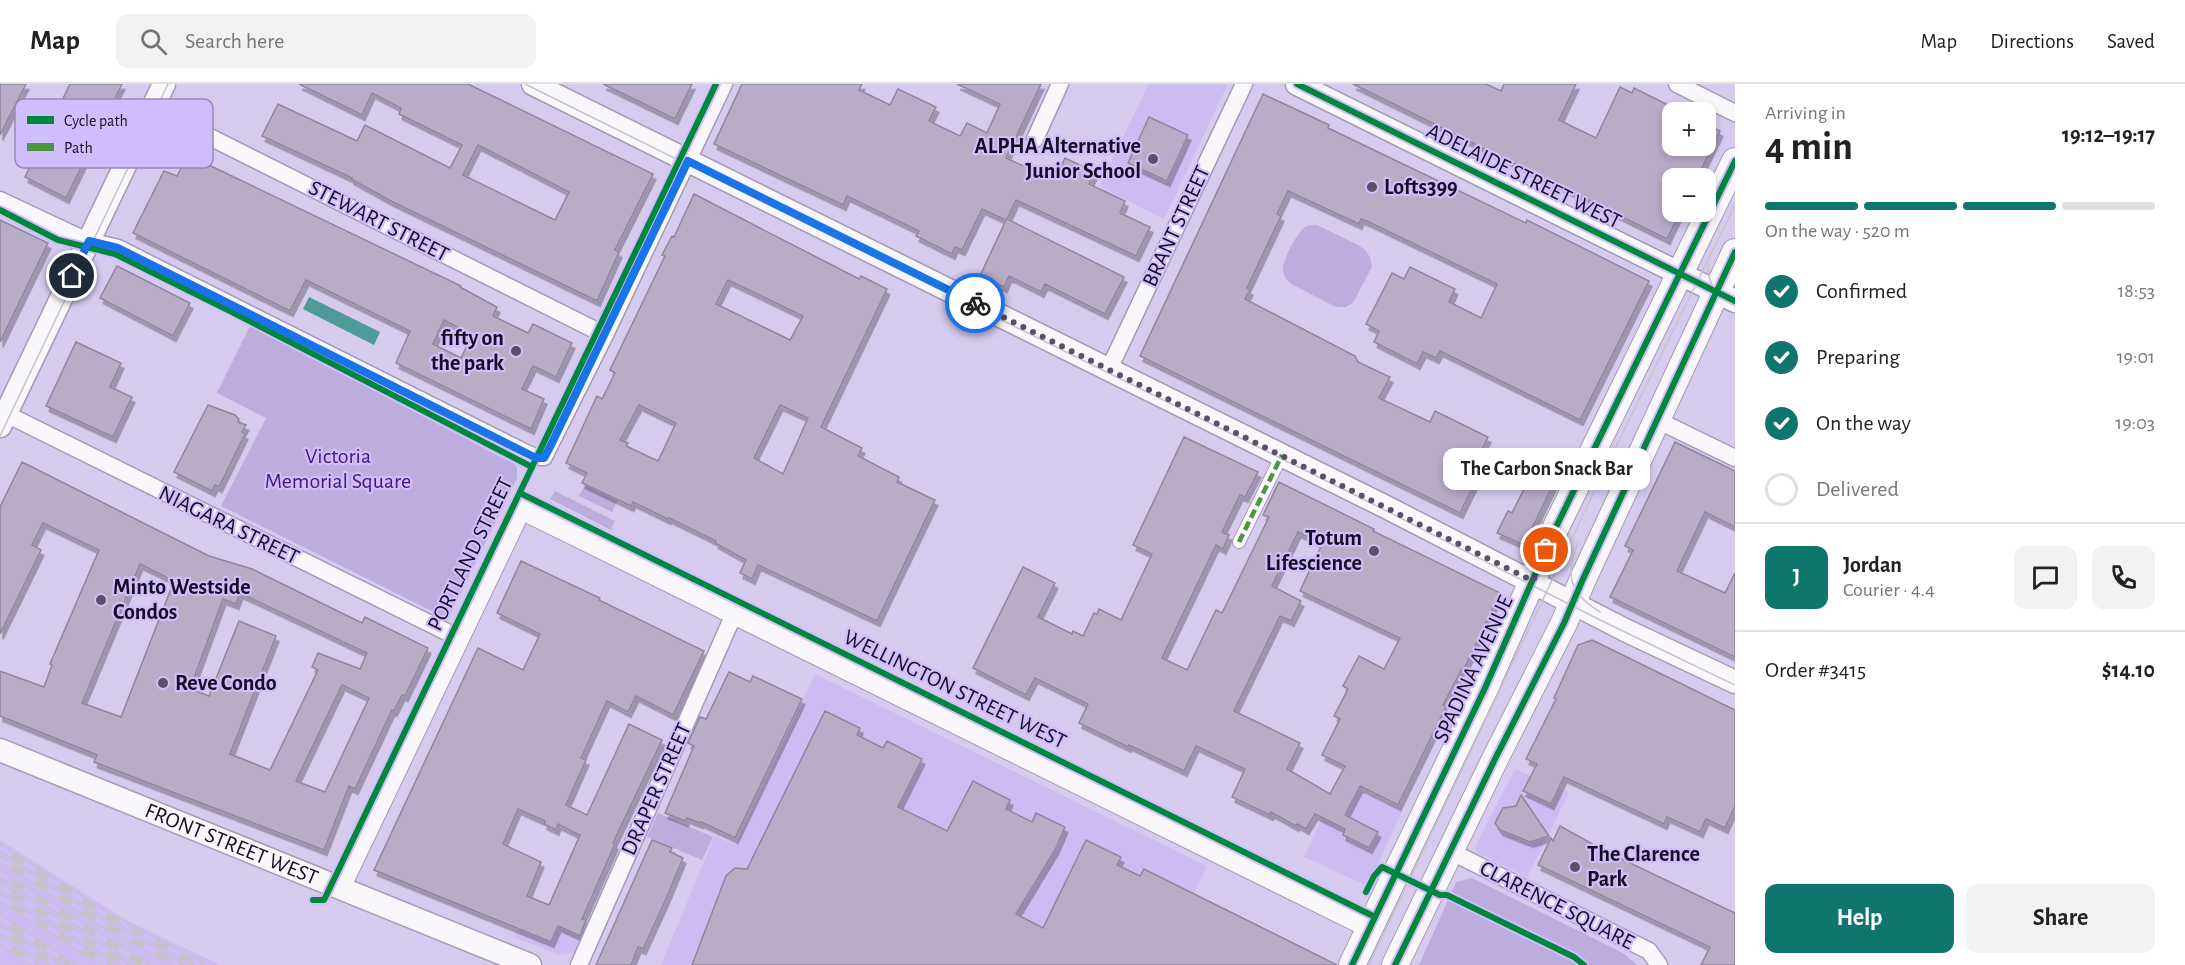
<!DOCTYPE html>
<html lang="en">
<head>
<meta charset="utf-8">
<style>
	:root { --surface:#fff; --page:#f2f2f2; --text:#222; --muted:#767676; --line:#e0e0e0; --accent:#0f766e }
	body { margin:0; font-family:"Alegreya Sans",sans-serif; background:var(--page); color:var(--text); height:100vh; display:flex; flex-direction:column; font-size:22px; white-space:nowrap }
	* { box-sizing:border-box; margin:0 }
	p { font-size:20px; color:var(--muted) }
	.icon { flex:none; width:33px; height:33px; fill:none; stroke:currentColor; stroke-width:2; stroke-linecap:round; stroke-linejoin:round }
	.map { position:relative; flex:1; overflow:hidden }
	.drawer { display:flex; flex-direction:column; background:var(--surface); width:450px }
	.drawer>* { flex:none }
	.buttons { position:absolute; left:1662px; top:18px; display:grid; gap:12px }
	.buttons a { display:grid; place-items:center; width:54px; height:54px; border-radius:12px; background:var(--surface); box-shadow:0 3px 9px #0003; font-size:30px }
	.pin { position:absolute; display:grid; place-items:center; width:51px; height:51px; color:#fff; margin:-26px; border:3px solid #fff; border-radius:50%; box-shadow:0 2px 6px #0007 }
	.courier { position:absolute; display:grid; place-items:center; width:60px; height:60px; margin:-30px; border:4px solid #1a73e8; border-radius:50%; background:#fff; color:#222; box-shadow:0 2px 8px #0007 }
	.bubble { position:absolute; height:42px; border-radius:12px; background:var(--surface); box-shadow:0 3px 9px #0003; font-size:20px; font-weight:600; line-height:42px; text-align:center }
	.head em { font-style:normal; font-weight:600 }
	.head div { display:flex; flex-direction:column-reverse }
	.head { display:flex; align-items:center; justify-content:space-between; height:102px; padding:0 30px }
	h1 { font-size:39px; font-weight:600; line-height:45px }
	.bar { display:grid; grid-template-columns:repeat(4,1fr); gap:9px 6px; align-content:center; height:72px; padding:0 30px }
	.bar i { height:8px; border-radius:4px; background:var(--line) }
	.bar .active { background:var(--accent) }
	.bar p { grid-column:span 4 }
	.line { display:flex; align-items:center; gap:15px; padding:0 30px; border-top:2px solid var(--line) }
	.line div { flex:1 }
	.round { display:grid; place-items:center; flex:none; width:63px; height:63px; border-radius:12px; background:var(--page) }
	ol { padding:0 30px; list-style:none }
	li { display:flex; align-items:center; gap:18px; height:66px }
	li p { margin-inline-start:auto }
	li .icon { padding:6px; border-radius:50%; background:var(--accent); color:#fff; stroke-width:4 }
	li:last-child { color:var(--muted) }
	li i { width:33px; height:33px; border:3px solid var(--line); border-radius:50% }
	.action { display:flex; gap:12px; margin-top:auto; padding:12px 30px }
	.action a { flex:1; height:69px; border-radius:12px; background:var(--accent); color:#fff; font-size:24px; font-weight:600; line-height:69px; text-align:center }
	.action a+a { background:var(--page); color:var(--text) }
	header { display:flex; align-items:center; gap:36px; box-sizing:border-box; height:84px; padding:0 30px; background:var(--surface); border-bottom:2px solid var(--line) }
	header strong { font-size:28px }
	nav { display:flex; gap:33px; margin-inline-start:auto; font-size:21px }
	.search { width:420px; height:54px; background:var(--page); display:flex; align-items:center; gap:15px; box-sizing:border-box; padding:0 21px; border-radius:12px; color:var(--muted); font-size:22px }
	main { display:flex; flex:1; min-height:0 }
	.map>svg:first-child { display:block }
</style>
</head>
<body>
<header>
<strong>Map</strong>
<div class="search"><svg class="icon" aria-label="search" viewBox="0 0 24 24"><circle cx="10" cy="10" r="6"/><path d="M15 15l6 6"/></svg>Search here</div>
<nav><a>Map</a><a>Directions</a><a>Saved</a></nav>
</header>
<main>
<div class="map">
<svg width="1735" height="881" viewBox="0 0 1735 881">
	<defs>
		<filter id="shadow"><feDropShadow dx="3" dy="5.5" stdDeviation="0" flood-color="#0004"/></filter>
	</defs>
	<rect width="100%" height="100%" fill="#d6cbee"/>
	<g fill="#cdbcf2">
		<polygon points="1149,0 1228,0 1164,135 1099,102"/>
		<polygon points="815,590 1207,782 1160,881 661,881 714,753 736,760"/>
		<polygon points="1515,685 1569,709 1527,793 1476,768 1476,761"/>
		<polygon points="1340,697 1403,726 1367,802 1304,773"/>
		<polygon points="0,756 126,836 220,881 0,881"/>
		<polygon points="529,813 588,838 575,867 571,869 559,871 514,853"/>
	</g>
	<g fill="#bdaddf">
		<path d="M1317,141l41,20 7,5 5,7 2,10 -19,36 -7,4h-10l-43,-22c-6,-4 -10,-9 -10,-16 0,-10 15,-39 24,-43 2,-1 7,-1 10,-1z"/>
		<polygon points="250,242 514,380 517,383 517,394 448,535 221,422 266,334 217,309"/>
		<polygon points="585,400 618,416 612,428 579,412"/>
		<polygon points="555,407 615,437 611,446 550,415"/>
		<polygon points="658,729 713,753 702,776 647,753"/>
		<polygon points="1472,794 1623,869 1637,881 1419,881 1456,798"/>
	</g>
	<polygon fill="#4e9b99" points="309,213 380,248 374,261 303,225"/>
	<g fill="#b9acc6" stroke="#91859e" stroke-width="1.5" fill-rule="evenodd" filter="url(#shadow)">
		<polygon points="0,0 26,0 0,51"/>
		<polygon points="70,0 122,0 66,114 25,93"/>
		<path d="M299,0h169l185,90 -38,76 4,2 -22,49 -206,-100 -40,-22 1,-1 -90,-42 16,-32 79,37 8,-16 85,43 12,-23 -63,-31 2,-6 -29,-15 -10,22zM478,61l91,47 -14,28 -92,-45z"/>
		<polygon points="603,0 692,0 675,35"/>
		<polygon points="742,0 862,0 859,6 890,21 898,5 936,23 929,37 960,52 967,39 987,49 1000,20 957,0 1041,0 1006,74 1030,85 1031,82 1056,94 1065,74 1095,88 1089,100 1125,117 1120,129 1150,143 1136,172 1016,116 1007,135 1124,193 1105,230 1045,200 1041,208 1009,192 1004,203 980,192 1006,136 982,125 962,166 955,163 952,170 916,152 919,147 847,112 843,121 714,60"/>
		<polygon points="1353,0 1486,0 1501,7 1504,0 1576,0 1559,36 1596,54 1620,3 1632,9 1634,4 1672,23 1672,62 1706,62 1706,40 1720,47 1697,94 1672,94 1672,128 1680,128 1667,155"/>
		<polygon points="1263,10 1329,41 1328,44 1526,139 1527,136 1649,197 1580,336 1440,267 1436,274 1423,268 1417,280 1374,258 1379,247 1366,240 1392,189 1404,195 1410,183 1455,205 1449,218 1481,234 1497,200 1369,138 1361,135 1359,140 1288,107 1277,130 1281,132 1247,204 1250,206 1245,215 1355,272 1358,278 1390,293 1379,314 1430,338 1435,327 1488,353 1472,385 1480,388 1460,429 1140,272"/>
		<polygon points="1149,33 1188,51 1167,97 1128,79"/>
		<path d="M188,71l273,131 -1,1 37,20 -4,9 35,17 5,-9 39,19 -16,34 -23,-11 -11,23 22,10 -13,30 -135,-66 14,-32 -104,-51 -16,31 -157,-78 31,-62 13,5zM444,236l28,15 -11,23 -28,-14z"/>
		<path d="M694,110l165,85 2,-3 26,13 -66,138 41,21 -4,8 41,21 -2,5 38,18 -58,121 -119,-56 -6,14 -12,-6 6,-13 -31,-17 1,-2 -47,-23 -1,1 -35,-17 -2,4 -49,-23 5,-10 -21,-10 31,-67 5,3 13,-26 -5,-3 55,-114 -3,-1 10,-19 2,1zM728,196l75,36 -13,24 -74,-36zM639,321l37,18 -18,38 -32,-15 2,-3 -8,-3zM780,321l28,13 -25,56 -29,-16z"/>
		<polygon points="0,136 48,159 0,258"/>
		<polygon points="117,182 190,219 173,252 100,214"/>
		<polygon points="76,258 121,279 110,303 132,313 113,353 46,322"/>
		<polygon points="208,321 235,331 239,335 238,338 246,341 242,348 245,350 219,403 215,401 212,407 174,388"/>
		<path d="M1184,353l74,35 -13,25 -5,-2 -18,37 7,3 -6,14 -7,-4 -54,113 25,12 29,-60 6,3 47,-96 -6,-2 16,-33 95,47 -1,2 127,62 -36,76h-2l-19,36 3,2 -48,98 -38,-19 -15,29 33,17 -9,16 -26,-13 2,-6 -30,-15 -9,15 -9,-5 -1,2 -25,-14 -1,3 -38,-18 13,-28 -49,-23 -12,25 -55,-26 -1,2 -49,-24 9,-19 -53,-26 -9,17 -53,-27 50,-101 32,16 -17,34 34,17 1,-3 10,5 11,-23 3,1 2,-5 22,11 31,-66 -19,-9zM1298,448l24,12 -22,47 100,47 -16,31 -25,-13 -16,30 5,3 -14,27 6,3 -18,36 23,11 -15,28 -43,-25 13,-26 -66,-32 46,-95 11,5 10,-20 -29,-15z"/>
		<polygon points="1675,358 1735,387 1735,443 1705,428 1677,487 1725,509 1735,489 1735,573 1610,513 1633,466 1625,462"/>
		<polygon points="1539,368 1563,380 1524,461 1497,449 1508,427 1512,429 1528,397 1525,396"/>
		<path d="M22,378l187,94 43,13 110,54 3,-6 63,31 -23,48 -3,-1 -8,16 -2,-1 -37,79 -6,-3 -25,64 -230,-88 3,-7 -97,-39v-45l44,16 8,-22 -2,-1 49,-114 -56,-27 -11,22 9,5 -41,84v-127zM140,480l34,17 -53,136 -39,-14zM240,509l127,60 -7,16 -42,-16 -6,14 6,3 -48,100 -40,-16 46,-118 -37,-15 -30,75 -19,-7 33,-90 13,5zM342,601l27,13 -44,94 -29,-11z"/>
		<path d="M521,477l79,37 -1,2 105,51 -31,64 -37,-19 -8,16 -21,-11 -26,57 5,2 -20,45 21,10 42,-91 33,16 -49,103 2,1 -33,75 4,1 -6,16 -22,-10 -7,16 -177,-72 104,-222 45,22 17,-36 -43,-21zM518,725l27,12 -1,3 12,6 2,-6 22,11 -31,70 -22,-9 14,-34 -38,-18z"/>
		<polygon points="1592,556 1735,626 1735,722 1725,744 1706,735 1700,748 1667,733 1664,740 1564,693 1551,720 1523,707 1537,680 1526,675 1556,615 1554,614 1578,561"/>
		<polygon points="729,588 750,598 753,592 802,615 735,754 701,738 700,739 687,734 685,737 665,729 694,662 688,659 700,633 706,635"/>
		<polygon points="825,627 860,644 857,651 883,664 887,657 922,675 898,723 947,747 973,697 1010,716 1006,725 1032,738 1036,729 1065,743 1056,764 1016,830 1043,844 1086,756 1121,773 1117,781 1140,792 1144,785 1337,881 692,881 726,792 735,784 747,785"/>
		<polygon points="1521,711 1549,752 1530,758 1500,746 1495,739 1503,724 1516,722"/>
		<polygon points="1560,742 1605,767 1735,829 1735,881 1701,881 1710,863 1538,781 1551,754 1553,757"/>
		<polygon points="652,756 672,764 670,768 683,774 666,815 643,865 638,863 631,881 596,881"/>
	</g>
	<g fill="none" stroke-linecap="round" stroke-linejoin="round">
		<g stroke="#a39bb5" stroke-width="14">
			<polyline id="pedestrian" points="1239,458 1282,371"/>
		</g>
		<g stroke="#a39bb5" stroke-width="19">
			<g id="minor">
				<polyline points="1677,0 1735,29"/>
				<polyline points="152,24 605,251"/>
				<polyline points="1035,55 1060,0"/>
				<polyline points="0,116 85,156 118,164 526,369 536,373 544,373 605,251 724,0"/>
				<polyline points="1109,285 1244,0"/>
				<polyline points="0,327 459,554"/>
				<polyline points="1657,336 1735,374"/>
				<polyline points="1450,767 1649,867 1659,881"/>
				<polyline points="579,881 734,530"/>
			</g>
		</g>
		<g stroke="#a39bb5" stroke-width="22">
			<polyline id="tertiary" points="340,804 521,425 1370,844"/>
		</g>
		<g stroke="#a39bb5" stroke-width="25">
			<g id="secondary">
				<polyline points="533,0 1384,422 1627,547 1735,598"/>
				<polyline points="1297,0 1735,217"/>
				<polyline points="0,342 164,0"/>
				<path id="s1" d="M0,666l530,215"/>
			</g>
		</g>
		<g stroke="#a39bb5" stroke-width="28">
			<g id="primary">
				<polyline points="1352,881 1485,604 1556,443 1735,77"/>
				<polyline points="1395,881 1496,673 1564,539 1583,495 1735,168"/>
			</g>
		</g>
		<use href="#pedestrian" stroke="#f9f7fc" stroke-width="12"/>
		<use href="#minor" stroke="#f9f7fc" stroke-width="16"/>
		<use href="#tertiary" stroke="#f9f7fc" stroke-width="20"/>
		<use href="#secondary" stroke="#f9f7fc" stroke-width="22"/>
		<use href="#primary" stroke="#f9f7fc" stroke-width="26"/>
		<g stroke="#c6c2cc" stroke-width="1.5">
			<polyline points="525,0 1367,417 1600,536 1735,601"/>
			<path d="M1709,179c-4,20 10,33 26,43"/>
			<polyline points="0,352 168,0"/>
			<path d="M1578,458c-13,33 -9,51 22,70"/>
			<polyline points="1369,881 1604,387 1735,121"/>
		</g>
		<g stroke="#c6c2cc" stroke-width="7">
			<g id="rail">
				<polyline points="0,764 105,830 200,881"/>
				<polyline points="0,775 102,839 179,881"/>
				<polyline points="0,790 145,881"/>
				<polyline points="0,802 126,881"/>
				<polyline points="0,814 108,881"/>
				<polyline points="0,834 71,881"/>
				<polyline points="0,845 55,881"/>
				<polyline points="0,857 36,881"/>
			</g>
		</g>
		<use href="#rail" stroke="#d0bdfc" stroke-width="4.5" stroke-dasharray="14" stroke-linecap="butt"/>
		<polyline stroke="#4b9740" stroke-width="4.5" stroke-dasharray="9 4.5" stroke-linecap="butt" points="1239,458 1282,371"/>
		<g stroke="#d0bdfc" stroke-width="10">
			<g id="cycleway">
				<polyline points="1297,0 1735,217"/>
				<polyline points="0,126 58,156 115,170 230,227 532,383"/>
				<polyline points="520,409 1375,833"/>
				<polyline points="1366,808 1374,792 1382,783 1440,811 1447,811 1574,873 1584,881"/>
				<polyline points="313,816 324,816 716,0"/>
				<polyline points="1352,881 1485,604 1556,443 1735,77"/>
				<polyline points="1395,881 1496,673 1564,539 1583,495 1735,168"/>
			</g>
		</g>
		<use href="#cycleway" stroke="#00873e" stroke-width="6"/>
	</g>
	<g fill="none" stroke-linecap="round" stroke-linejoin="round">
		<polyline stroke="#59506a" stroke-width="6" stroke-dasharray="0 10.8" points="975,219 1533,497 1546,466"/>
		<polyline stroke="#1a73e8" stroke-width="8" points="72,192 89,157 118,164 536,374 544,374 551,361 688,77 975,219"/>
	</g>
	<g fill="#59506a" stroke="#d0bdfc" stroke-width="2">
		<circle cx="1153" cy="75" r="6"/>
		<circle cx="1372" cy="103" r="6"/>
		<circle cx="516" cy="267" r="6"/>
		<circle cx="1374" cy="467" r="6"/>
		<circle cx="101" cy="516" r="6"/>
		<circle cx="163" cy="599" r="6"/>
		<circle cx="1575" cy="783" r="6"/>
	</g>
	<g text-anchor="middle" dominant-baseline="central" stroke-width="4.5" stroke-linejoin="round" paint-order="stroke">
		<g font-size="22" font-weight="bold" fill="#150d23" stroke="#d0bdfc" text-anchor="start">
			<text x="1141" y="62" text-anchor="end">ALPHA Alternative<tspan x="1141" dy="25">Junior School</tspan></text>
			<text x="1384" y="103">Lofts399</text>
			<text x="504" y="254" text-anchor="end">fifty on<tspan x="504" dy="25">the park</tspan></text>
			<text x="1362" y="454" text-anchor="end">Totum<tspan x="1362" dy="25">Lifescience</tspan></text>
			<text x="113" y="503">Minto Westside<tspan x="113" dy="25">Condos</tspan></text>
			<text x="175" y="599">Reve Condo</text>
			<text x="1587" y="770">The Clarence<tspan x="1587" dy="25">Park</tspan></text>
		</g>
		<g font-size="22" fill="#150d23" stroke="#d0bdfc">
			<text transform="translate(1524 92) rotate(26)">ADELAIDE STREET WEST</text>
			<text transform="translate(379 137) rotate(27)">STEWART STREET</text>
			<text transform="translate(1176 142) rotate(-65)">BRANT STREET</text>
			<text transform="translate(229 441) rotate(26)">NIAGARA STREET</text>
			<text transform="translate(470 470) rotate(-64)">PORTLAND STREET</text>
			<text transform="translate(1473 585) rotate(-65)">SPADINA AVENUE</text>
			<text transform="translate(955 605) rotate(26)">WELLINGTON STREET WEST</text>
			<text transform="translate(656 705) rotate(-66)">DRAPER STREET</text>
			<text stroke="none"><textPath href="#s1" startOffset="250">FRONT STREET WEST</textPath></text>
			<text transform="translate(1557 821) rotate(27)">CLARENCE SQUARE</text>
		</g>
		<g font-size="22" fill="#441778" stroke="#d0bdfc">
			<text x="338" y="372">Victoria<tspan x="338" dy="25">Memorial Square</tspan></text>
		</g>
	</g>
	<rect x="15" y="15" width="198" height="69" rx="9" fill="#d0bdfc" stroke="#9888bb" stroke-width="1.5"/>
	<rect x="27" y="32" width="27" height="8" fill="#00873e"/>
	<rect x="27" y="59" width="27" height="8" fill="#4b9740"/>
	<g font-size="16" fill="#150d23">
		<text x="64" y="42">Cycle path</text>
		<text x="64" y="69">Path</text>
	</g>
</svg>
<div class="buttons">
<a>+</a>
<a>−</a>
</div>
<div class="pin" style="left:1546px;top:466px;background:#ea580c"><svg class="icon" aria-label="bag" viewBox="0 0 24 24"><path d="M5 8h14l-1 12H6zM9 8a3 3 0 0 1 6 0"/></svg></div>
<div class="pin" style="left:72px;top:192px;background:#1f2937"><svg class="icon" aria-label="home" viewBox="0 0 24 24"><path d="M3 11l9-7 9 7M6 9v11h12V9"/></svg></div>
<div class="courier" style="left:975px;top:219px"><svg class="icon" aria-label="bike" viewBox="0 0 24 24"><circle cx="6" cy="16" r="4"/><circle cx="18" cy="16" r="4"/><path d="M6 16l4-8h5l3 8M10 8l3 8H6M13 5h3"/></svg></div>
<div class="bubble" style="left:1443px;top:364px;width:207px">The Carbon Snack Bar</div>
</div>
<section class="drawer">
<div class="head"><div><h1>4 min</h1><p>Arriving in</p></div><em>19:12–19:17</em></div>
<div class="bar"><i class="active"></i><i class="active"></i><i class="active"></i><i></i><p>On the way · 520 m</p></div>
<ol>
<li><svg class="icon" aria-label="check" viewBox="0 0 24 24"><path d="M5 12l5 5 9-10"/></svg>Confirmed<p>18:53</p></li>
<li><svg class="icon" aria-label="check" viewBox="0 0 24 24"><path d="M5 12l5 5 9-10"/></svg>Preparing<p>19:01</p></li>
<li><svg class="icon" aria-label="check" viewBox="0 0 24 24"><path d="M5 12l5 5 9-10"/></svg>On the way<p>19:03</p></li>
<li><i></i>Delivered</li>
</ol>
<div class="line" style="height:108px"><b class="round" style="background:var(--accent);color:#fff">J</b><div><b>Jordan</b><p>Courier · 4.4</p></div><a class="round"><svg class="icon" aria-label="chat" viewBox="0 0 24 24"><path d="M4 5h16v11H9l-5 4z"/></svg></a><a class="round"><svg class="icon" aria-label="phone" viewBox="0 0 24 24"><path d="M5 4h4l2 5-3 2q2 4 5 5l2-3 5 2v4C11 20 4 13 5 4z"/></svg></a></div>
<div class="line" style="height:78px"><div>Order #3415</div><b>$14.10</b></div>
<div class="action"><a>Help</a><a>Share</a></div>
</section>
</main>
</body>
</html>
